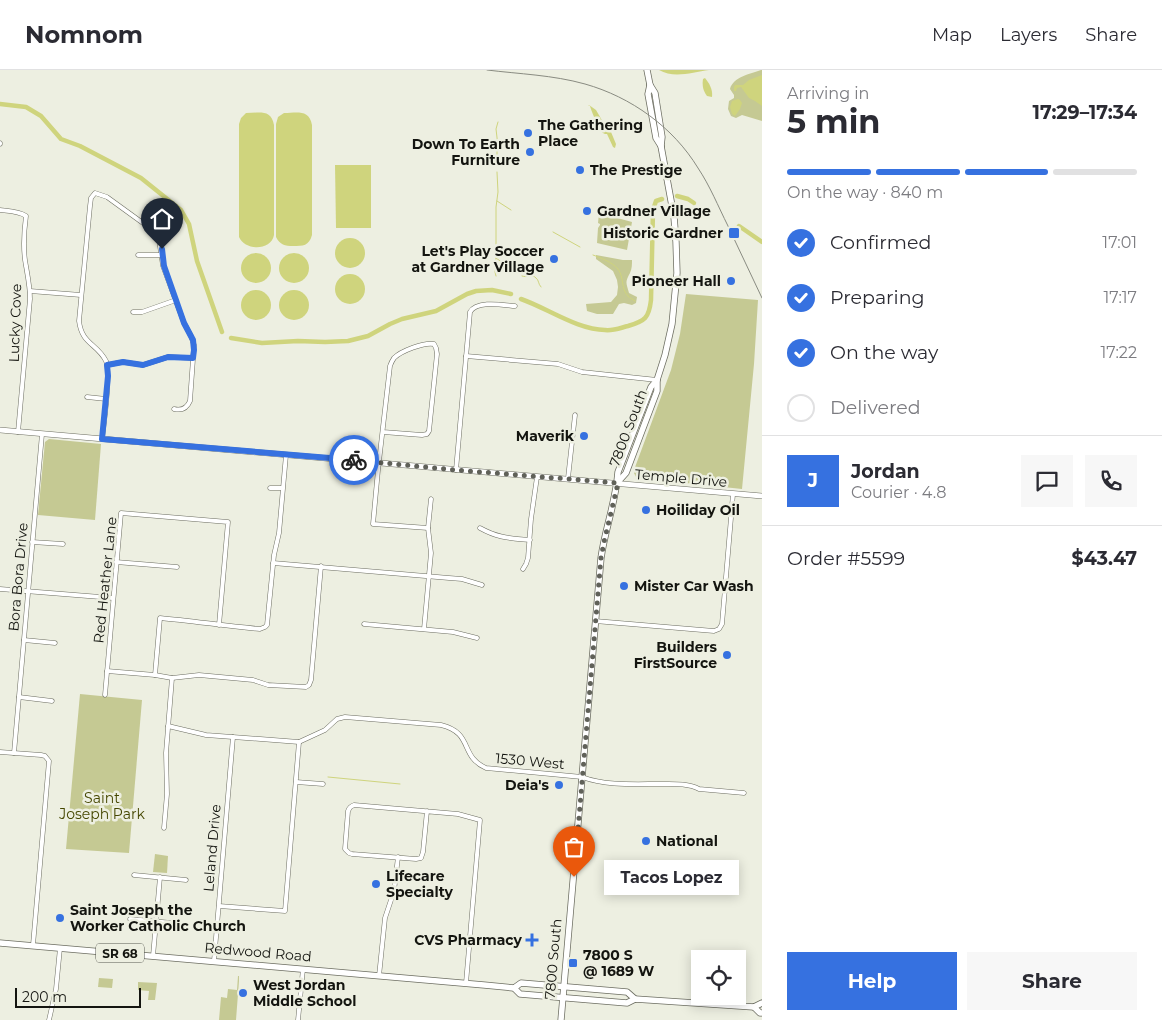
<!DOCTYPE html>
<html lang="en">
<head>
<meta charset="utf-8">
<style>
	:root { --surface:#fff; --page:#f7f7f7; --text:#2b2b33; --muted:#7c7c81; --line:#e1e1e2; --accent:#3671e0 }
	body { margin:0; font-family:Montserrat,sans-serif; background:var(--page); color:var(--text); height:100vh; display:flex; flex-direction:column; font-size:19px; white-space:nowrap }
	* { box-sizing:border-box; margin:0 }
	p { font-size:16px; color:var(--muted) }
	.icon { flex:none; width:28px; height:28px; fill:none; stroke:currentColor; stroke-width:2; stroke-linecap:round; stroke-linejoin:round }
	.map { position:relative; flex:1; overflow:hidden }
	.side { display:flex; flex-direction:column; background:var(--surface); width:400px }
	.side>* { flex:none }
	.controls { position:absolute; left:691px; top:880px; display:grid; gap:10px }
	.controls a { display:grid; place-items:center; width:55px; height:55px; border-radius:0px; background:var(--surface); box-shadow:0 2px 12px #0003; font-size:25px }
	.scale { position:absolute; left:15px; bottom:12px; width:126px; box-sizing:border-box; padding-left:5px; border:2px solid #141510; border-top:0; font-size:14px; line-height:18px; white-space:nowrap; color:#141510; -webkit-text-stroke:4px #edefe1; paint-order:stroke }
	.pin { position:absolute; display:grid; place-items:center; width:42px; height:42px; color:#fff; margin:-51px -21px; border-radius:50% 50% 50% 0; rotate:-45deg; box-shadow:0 0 5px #0007 }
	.pin .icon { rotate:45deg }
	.courier { position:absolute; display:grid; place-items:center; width:50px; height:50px; margin:-25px; border:4px solid #3671e0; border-radius:50%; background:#fff; color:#222; box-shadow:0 1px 6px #0007 }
	.bubble { position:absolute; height:35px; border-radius:0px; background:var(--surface); box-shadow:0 2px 12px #0003; font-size:16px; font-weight:700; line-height:35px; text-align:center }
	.summary em { font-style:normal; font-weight:700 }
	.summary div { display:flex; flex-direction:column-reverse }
	.summary { display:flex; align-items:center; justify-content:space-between; height:85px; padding:0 25px }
	h1 { font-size:32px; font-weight:700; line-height:38px }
	.bar { display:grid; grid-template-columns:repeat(4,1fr); gap:8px 5px; align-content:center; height:60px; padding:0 25px }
	.bar i { height:6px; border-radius:4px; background:var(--line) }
	.bar .active { background:var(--accent) }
	.bar p { grid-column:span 4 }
	.line { display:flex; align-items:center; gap:12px; padding:0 25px; border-top:1px solid var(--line) }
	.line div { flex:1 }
	.round { display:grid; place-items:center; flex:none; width:52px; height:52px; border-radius:0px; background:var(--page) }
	ol { padding:0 25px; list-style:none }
	li { display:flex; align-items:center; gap:15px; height:55px }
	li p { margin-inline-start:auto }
	li .icon { padding:5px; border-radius:50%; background:var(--accent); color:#fff; stroke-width:4 }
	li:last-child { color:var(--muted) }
	li i { width:28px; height:28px; border:2px solid var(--line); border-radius:50% }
	.button { display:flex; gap:10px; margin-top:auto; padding:10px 25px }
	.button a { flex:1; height:58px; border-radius:0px; background:var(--accent); color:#fff; font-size:20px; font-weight:700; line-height:58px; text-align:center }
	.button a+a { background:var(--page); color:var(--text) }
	header { display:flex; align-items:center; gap:30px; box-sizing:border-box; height:70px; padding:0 25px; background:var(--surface); border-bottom:1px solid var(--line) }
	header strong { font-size:24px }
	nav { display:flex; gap:28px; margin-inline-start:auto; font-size:18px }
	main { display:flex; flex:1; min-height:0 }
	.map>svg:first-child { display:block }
</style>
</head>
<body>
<header>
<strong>Nomnom</strong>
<nav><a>Map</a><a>Layers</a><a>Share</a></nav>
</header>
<main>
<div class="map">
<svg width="762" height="950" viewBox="0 0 762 950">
	<rect width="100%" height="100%" fill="#edefe1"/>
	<g fill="#c5c993">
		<path d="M761,0h1v51l-20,-6 -6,3 -5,-2 -3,-7 1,-8 5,-3v-3l-4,-6c3,-12 20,-15 31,-19z"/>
		<polygon points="599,143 632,152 627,180 597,173 598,158 600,155 600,154 598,153"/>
		<path d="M596,185l27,5h9c0,4 0,9 -2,13 -5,9 -4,9 -1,20l8,4 -1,6 -4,2 -8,-2 -5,1 -6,10h-16l-10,-3 -1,-7 25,-2 6,-7 1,-8 -1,-7 -4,-9 -17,-12z"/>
		<polygon points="686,224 758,230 754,294 742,419 639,408 636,407 634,403 634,400 671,300 680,264"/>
		<polygon points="49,369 101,374 95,450 38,445 45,372"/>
		<polygon points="80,624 142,630 129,783 66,779"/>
		<polygon points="155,784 168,786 167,803 153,802"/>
		<polygon points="238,906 239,906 239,911 236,950 219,950 221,927 227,928 228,919 237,920"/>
		<polygon points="99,908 113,909 112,918 98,917"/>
		<polygon points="138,912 157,913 155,930 148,930 149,921 138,920"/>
	</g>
	<g fill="#cfd47d">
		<path d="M659,0h50c-16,2 -35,9 -50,0z"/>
		<polygon points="762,5 762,38 762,36 755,31 749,28 741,17 737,18 736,21 734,21 734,17 735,15 743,15 749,10"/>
		<path d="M705,8c4,5 8,11 7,19l-5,-1c-4,-5 -5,-11 -4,-17z"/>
		<polygon points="738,29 740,30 742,33 740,39 735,46 732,44 730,37 732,31"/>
		<path d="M588,35h1l7,5 7,12h2v3l6,7 5,12 -1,4 -2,-1 -6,-13c-1,0 -3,0 -4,-1 -4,-3 -12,-23 -13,-27z"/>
		<path d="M246,43c14,0 25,-4 28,12v110c-3,16 -29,16 -35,2v-113l2,-6z"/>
		<path d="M284,43c13,0 25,-4 28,12v110c-3,11 -9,11 -19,11 -8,0 -13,-1 -17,-9v-113l2,-7z"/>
		<polygon points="335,95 371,95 371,158 336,158"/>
		<circle cx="350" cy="183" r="15"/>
		<circle cx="294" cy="198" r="15"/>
		<circle cx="256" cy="198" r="15"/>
		<circle cx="350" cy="219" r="15"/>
		<circle cx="256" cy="235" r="15"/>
		<circle cx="294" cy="235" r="15"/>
	</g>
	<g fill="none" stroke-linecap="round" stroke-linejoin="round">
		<g stroke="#cfd47d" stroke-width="1">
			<polyline points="497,95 497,80 498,76 496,59 498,52"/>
			<polyline points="497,131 511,140"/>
			<polyline points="553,162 580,177"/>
			<path d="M593,185c8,3 19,7 25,14 6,8 3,20 10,27 2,2 4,3 7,5"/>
			<polyline points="496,188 510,198"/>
			<polyline points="496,206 495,202 496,187 496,137 498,122 497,102"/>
			<path d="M522,206c5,2 11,-2 14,2 3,2 2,6 5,9"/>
			<polyline points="328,707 400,714"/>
		</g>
		<g stroke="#cfd47d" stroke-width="4.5">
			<polyline points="0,34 26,37 41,46 61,69 80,76 141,108 181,140 189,154 197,191 222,262"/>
			<polyline points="677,126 688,129 694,133"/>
			<polyline points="739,156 762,172"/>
			<path d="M521,229c26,9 57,31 84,31 8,1 15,-2 23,-4 17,-5 21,-8 23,-26l2,-90 3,-9 6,-2"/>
			<polyline points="231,268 262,273 298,271 325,272 348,271 368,266 390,254 402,249 436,241 467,224 476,221 492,220 511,224"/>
		</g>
		<g stroke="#6c6d61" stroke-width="5">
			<g id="street">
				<polyline points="0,73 0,74"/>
				<path d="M0,140c9,1 19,1 26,6 -2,15 -3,29 -1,44 2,13 5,25 5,39l-12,133"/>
				<polyline points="138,185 162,185"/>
				<polyline points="30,221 81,225"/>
				<polyline points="133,242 142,242 176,230"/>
				<polyline points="466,286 558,294 582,302 657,310"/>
				<polyline points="107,295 123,292 143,295 168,287 193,288"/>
				<polyline points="87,327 106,329"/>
				<path d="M383,362l39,3 5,-1 2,-3 8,-77 -1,-6 -2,-4c-10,-2 -33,7 -40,14 -2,3 -3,5 -4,8l-12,104 -5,54 55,4"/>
				<path d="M102,369c2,-15 9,-66 4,-78 -9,-18 -24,-16 -27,-40l11,-115 1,-8 4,-5 12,4 40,29 8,6 4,8 4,26 21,57 7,13 3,9 -4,56c-3,7 -8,10 -16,8"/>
				<path d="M456,400l14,-158c7,-12 33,-7 45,-6"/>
				<polyline points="568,408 575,345"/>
				<polyline points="270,418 282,418"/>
				<path d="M480,458c18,10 29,10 50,12"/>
				<polyline points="32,472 63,474"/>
				<polyline points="116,492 177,497"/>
				<polyline points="273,493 449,508 462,509 482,515"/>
				<polyline points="523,499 526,494 528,488 531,449 537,407"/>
				<polyline points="0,519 113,528"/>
				<polyline points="595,551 714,561 719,559 722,554 733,424"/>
				<polyline points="364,554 453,562 477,568"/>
				<polyline points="424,559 431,483 428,458 431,429"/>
				<polyline points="24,570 55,573"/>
				<polyline points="107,601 155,605 172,608 199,605 253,610 268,615 306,617 309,615 311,610 321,496"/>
				<path d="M155,605l5,-57c33,3 66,8 100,11l5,-2 2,-2 7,-70 5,-22 7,-78"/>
				<polyline points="105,625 121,443 228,452 219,555"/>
				<polyline points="19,627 52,631"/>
				<path d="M168,656l38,9 93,7 26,-12 12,-11 8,-2 96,8c33,8 18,31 45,43l96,9c24,9 53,7 78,7 13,0 28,-1 39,5l45,4"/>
				<polyline points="0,682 41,685 45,686 49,691 33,875"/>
				<polyline points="14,683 42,364"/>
				<polyline points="296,712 323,714"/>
				<path d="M427,741l-4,41 -2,6 -5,1 -64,-5 -3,-1 -4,-4 3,-38c1,-3 3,-5 6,-6l104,9 22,6 -14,163"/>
				<polyline points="164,758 167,724 166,683 172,608"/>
				<polyline points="134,805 186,810"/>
				<polyline points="219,836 285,841 299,672"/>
				<polyline points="130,849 183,854"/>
				<polyline points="153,886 160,807"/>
				<polyline points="214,891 233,667"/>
				<polyline points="379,906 385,848 394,821 398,787"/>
				<polyline points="49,950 56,919 60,878"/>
				<polyline points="298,950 303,899"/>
			</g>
		</g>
		<g stroke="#6c6d61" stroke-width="6">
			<path id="secondary" d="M0,360c254,23 508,43 762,66"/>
		</g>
		<g stroke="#6c6d61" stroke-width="7">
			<g id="primary">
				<polyline points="647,0 650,15 648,24 656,68 661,76"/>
				<polyline points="617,413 626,403 657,321 657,310 665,285 672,254 677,203 676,172 674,147 661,76 662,67 655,23 650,15"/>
				<polyline points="0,873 484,915 514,918 520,924 627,933 635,929 754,937 762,933"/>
				<polyline points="514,918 521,913 627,922 635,929"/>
				<polyline points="754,937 760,943 762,943"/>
				<path d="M561,950l40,-462c4,-29 15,-57 17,-86l33,-85 6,-7"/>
			</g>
		</g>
		<use href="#street" stroke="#fff" stroke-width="4"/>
		<use href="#secondary" stroke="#fff" stroke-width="5"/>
		<use href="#primary" stroke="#fff" stroke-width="5.5"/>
		<path stroke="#898b81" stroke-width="1" d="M487,0c32,4 66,5 98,14 46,13 88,43 113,84 12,18 20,38 30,58 11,24 23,48 34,72"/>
	</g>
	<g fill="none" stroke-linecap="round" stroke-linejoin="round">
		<polyline stroke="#606159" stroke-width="5" stroke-dasharray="0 9" points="354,390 456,400 618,413 604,472 601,488 574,807"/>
		<polyline stroke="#3671e0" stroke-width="6" points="162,179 164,196 184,253 193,270 194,280 193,288 168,287 143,295 123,292 107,295 108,306 102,369 354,390"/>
	</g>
	<g fill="#3671e0" stroke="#edefe1" stroke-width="2">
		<circle cx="528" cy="63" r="5"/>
		<circle cx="530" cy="82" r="5"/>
		<circle cx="580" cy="100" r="5"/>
		<circle cx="587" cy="141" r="5"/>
		<rect x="728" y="157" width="12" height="12" rx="2.5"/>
		<circle cx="554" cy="189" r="5"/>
		<circle cx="731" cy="211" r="5"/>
		<circle cx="584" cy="366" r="5"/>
		<circle cx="646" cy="440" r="5"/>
		<circle cx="624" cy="516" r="5"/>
		<circle cx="727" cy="585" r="5"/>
		<circle cx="559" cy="715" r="5"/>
		<circle cx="646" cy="771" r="5"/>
		<circle cx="376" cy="814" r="5"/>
		<circle cx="60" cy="848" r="5"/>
		<path d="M529.5 862.5h5v5h5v5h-5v5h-5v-5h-5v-5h5z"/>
		<rect x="568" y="888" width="10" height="10" rx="2.5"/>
		<circle cx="243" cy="923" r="5"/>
	</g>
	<g text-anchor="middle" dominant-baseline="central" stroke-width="5" stroke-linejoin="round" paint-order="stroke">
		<rect fill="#edefe1" stroke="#55564f" stroke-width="1" x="96" y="873.5" width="48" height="19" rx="4"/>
		<g font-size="12" font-weight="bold" fill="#141510">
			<text x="120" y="883">SR 68</text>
		</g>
		<g font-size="14" font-weight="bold" fill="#141510" stroke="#edefe1" text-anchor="start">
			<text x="538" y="55">The Gathering<tspan x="538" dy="16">Place</tspan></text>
			<text x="520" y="74" text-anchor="end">Down To Earth<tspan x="520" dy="16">Furniture</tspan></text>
			<text x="590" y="100">The Prestige</text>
			<text x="597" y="141">Gardner Village</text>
			<text x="723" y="163" text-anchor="end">Historic Gardner</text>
			<text x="544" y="181" text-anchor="end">Let's Play Soccer<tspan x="544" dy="16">at Gardner Village</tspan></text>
			<text x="721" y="211" text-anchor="end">Pioneer Hall</text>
			<text x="574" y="366" text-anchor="end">Maverik</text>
			<text x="656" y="440">Hoiliday Oil</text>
			<text x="634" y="516">Mister Car Wash</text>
			<text x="717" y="577" text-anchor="end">Builders<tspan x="717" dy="16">FirstSource</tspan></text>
			<text x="549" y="715" text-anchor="end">Deia's</text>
			<text x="656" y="771">National</text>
			<text x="386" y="806">Lifecare<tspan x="386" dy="16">Specialty</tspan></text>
			<text x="70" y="840">Saint Joseph the<tspan x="70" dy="16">Worker Catholic Church</tspan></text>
			<text x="522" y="870" text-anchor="end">CVS Pharmacy</text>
			<text x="583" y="885">7800 S<tspan x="583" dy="16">@ 1689 W</tspan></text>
			<text x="253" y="915">West Jordan<tspan x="253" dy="16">Middle School</tspan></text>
		</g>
		<g font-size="14" fill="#141510" stroke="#edefe1">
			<text transform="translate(15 253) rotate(-88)">Lucky Cove</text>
			<text transform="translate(628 358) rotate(-69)">7800 South</text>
			<text transform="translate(681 408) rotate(5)">Temple Drive</text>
			<text transform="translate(18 507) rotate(-85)">Bora Bora Drive</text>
			<text transform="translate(105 510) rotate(-84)">Red Heather Lane</text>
			<text transform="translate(530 691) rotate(5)">1530 West</text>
			<text transform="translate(212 778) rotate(-85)">Leland Drive</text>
			<text transform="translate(258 882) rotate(5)">Redwood Road</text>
			<text transform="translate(553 889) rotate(-85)">7800 South</text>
		</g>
		<g font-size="14" fill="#454700" stroke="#edefe1">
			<text x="102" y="728">Saint<tspan x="102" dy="16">Joseph Park</tspan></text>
		</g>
	</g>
</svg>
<div class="controls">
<a><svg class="icon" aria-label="locate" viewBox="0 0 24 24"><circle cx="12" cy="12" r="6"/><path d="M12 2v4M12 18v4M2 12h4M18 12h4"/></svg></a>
</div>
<div class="scale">200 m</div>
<div class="pin" style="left:574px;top:807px;background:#ea580c"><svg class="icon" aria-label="bag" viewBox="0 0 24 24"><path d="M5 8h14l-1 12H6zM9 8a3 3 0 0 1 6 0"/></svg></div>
<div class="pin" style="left:162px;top:179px;background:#1f2937"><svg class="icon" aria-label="home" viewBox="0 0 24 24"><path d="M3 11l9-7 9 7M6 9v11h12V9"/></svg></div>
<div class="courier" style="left:354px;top:390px"><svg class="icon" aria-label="bike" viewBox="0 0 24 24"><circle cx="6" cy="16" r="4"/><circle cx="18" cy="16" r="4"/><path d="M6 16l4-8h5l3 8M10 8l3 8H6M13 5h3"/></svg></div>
<div class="bubble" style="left:604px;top:790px;width:135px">Tacos Lopez</div>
</div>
<section class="side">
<div class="summary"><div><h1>5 min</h1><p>Arriving in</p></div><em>17:29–17:34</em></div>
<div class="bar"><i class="active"></i><i class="active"></i><i class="active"></i><i></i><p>On the way · 840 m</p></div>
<ol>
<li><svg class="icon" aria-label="check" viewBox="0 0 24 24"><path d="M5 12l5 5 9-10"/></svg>Confirmed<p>17:01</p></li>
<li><svg class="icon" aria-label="check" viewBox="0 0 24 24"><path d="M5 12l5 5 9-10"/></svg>Preparing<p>17:17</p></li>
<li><svg class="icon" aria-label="check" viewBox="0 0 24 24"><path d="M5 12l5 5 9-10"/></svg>On the way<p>17:22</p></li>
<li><i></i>Delivered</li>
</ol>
<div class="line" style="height:90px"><b class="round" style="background:var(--accent);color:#fff">J</b><div><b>Jordan</b><p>Courier · 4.8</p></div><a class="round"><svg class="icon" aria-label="chat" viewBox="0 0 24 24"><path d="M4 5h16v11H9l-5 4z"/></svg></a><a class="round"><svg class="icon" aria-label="phone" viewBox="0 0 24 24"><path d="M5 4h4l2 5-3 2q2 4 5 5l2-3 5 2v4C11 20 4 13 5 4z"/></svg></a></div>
<div class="line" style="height:65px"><div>Order #5599</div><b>$43.47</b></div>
<div class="button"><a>Help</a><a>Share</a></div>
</section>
</main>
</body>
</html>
